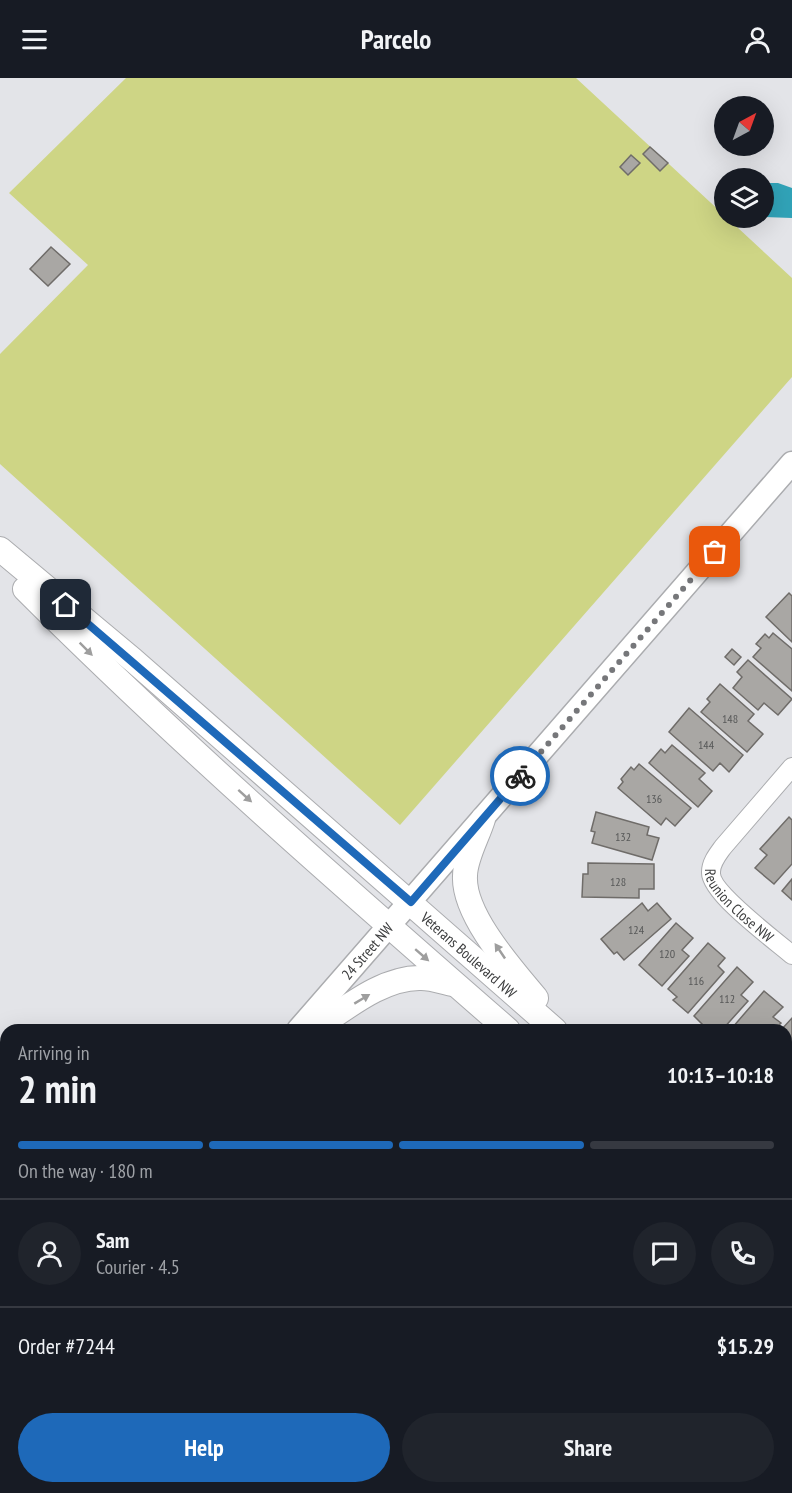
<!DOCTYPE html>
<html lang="en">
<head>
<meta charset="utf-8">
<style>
	:root { --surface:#171b24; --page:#20242c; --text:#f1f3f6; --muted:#9ea1a6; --line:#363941; --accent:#1e69b9 }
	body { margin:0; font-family:"PT Sans Narrow",sans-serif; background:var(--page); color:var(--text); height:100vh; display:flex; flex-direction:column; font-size:22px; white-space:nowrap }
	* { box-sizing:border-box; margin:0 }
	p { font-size:20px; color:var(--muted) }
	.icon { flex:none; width:33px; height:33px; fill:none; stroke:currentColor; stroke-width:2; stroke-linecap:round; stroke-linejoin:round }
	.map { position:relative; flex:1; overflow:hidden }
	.sheet { position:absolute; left:0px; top:946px; width:792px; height:470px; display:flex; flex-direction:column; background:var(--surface); border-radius:18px 18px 0 0; box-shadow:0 6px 24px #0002 }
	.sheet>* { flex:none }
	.needle { width:39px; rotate:41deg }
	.tools { position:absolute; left:714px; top:18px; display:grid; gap:12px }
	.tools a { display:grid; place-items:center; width:60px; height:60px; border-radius:50%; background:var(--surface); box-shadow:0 6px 24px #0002; font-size:30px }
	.pin { position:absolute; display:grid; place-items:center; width:51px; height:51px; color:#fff; margin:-26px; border-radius:12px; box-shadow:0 3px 9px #0006 }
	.courier { position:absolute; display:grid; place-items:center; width:60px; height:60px; margin:-30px; border:4px solid #1e69b9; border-radius:50%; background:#fff; color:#222; box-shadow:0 2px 8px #0007 }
	.headline em { font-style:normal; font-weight:800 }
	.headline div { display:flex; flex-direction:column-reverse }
	.headline { display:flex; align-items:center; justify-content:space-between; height:102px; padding:0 18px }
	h1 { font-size:39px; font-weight:800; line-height:45px }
	.bar { display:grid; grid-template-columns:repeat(4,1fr); gap:9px 6px; align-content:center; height:72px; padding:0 18px }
	.bar i { height:8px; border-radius:4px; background:var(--line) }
	.bar .on { background:var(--accent) }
	.bar p { grid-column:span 4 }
	.line { display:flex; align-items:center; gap:15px; padding:0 18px; border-top:2px solid var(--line) }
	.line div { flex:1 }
	.round { display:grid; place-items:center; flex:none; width:63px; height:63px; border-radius:32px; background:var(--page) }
	.cta { display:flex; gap:12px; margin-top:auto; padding:12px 18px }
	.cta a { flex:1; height:69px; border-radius:36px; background:var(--accent); color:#fff; font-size:24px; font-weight:800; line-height:69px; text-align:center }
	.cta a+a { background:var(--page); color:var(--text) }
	header { display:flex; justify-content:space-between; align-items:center; height:78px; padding:0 18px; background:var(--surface); font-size:27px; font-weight:800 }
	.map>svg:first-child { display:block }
</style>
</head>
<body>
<header><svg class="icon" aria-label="menu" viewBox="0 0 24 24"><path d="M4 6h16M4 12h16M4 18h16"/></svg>Parcelo<svg class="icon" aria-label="person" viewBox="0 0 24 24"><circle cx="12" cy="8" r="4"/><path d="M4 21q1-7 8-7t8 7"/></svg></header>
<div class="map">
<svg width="792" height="1415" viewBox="0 0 792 1415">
	<rect width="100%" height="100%" fill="#e3e4e8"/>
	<polygon fill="#ced585" points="126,0 576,0 792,200 792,299 400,747 0,386 0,276 88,187 9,115"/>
	<polygon fill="#31a3b8" points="764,105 778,105 792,110 792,140 764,139"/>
	<g fill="#a9a7a4" stroke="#6f6c69" stroke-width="1.5">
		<polygon points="650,69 668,85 660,93 643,76"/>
		<polygon points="631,77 640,85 628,97 620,89"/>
		<polygon points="51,169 70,186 48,208 30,191"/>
		<polygon points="789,515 792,518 792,564 766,539"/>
		<polygon points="773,555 792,571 792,613 753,579 761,570 756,566 765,556 769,560"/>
		<polygon points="732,571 741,579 734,587 725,579"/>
		<polygon points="748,582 792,621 778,637 764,625 758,632 733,610 742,599 737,594"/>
		<polygon points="720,606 754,636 748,643 763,656 747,674 701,634 710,624 707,621"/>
		<polygon points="689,630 743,677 729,694 720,685 713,693 669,654"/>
		<polygon points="672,667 705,695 699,701 712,713 698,729 649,685 661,671 665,675"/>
		<polygon points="639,686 691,730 675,748 666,740 661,747 618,710 623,704 621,701 631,689 634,692"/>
		<polygon points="596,734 649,749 647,757 659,760 652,782 592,765 595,754 591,753"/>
		<polygon points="789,739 792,742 792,786 774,806 755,790 767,777 760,771"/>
		<polygon points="588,785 654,786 654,811 639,811 639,820 582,819 583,796 588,796"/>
		<polygon points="792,801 792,822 782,813"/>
		<polygon points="642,825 648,833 657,825 671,841 624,882 617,874 614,876 601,861"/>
		<polygon points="676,845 693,860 682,872 689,878 662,908 639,887"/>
		<polygon points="708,865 725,880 718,888 724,894 688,935 673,922 677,919 668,911"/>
		<polygon points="737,889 753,904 741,917 748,923 722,952 708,952 694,938"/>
		<polygon points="764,913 783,929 773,939 781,945 774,952 735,952 732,950"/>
		<polygon points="792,940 792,987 786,994 786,952 781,952"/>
		<polygon points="786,1331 792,1331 792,1377 786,1378"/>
		<polygon points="792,1386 792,1415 744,1415 744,1410 786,1410 786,1387"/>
		<polygon points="129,1410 161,1410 156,1415 143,1415 139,1411 134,1415"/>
		<polygon points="182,1410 224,1410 227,1413 224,1415 177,1415"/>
		<polygon points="350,1410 393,1410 388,1415 351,1415 348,1412"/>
		<polygon points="406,1410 436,1410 433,1413 435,1415 401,1415"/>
		<polygon points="576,1410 615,1410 611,1415 581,1415"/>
	</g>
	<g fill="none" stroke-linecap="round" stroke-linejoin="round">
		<g stroke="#abacaf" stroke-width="20">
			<g id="minor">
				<path id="s1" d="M792,689l-69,80c-5,7 -12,15 -12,25 -2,20 65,69 81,83"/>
				<polyline points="0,1384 6,1389"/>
				<polyline points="30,1410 35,1415"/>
				<polyline points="290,1410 295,1415"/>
				<polyline points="663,1415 666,1410"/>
			</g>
		</g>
		<g stroke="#abacaf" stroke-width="25">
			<g id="tertiary">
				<path id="s2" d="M298,952l494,-567"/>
				<polyline points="0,1295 6,1288"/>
				<polyline points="0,1403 6,1403"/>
			</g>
		</g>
		<g stroke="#abacaf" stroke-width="26">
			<g id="secondary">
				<path id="s3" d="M0,471l133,111 422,370"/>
				<path d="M25,511c154,154 319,298 483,441"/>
				<path d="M483,741c-5,17 -18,39 -18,57 -2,39 47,93 71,122"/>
				<path d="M313,952c31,-20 69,-53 108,-52 11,0 22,4 32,6"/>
				<polyline points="786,1154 792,1159"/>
				<polyline points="786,1196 792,1201"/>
			</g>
		</g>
		<use href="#minor" stroke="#fff" stroke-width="18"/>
		<use href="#tertiary" stroke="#fff" stroke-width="22"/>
		<use href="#secondary" stroke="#fff" stroke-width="24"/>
	</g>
	<defs><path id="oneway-solid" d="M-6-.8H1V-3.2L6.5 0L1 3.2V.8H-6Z" transform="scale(1.5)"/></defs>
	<g fill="#9e9e9e">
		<use href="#oneway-solid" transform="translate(86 571) rotate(45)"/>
		<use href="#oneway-solid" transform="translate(245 718) rotate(42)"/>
		<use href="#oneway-solid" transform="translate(500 873) rotate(-124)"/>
		<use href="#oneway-solid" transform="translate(422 877) rotate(41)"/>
		<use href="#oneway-solid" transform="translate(362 921) rotate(-31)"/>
	</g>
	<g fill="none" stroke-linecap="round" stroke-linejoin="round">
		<polyline stroke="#76777a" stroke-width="6" stroke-dasharray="0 10.8" points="520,698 715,474"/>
		<polyline stroke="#1e69b9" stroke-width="8" points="66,527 411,824 520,698"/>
	</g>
	<g text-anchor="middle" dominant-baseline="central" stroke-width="4.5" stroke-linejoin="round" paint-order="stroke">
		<g font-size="12" fill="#575858">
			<text x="730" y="640">148</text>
			<text x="706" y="666">144</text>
			<text x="654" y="720">136</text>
			<text x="623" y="758">132</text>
			<text x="618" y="803">128</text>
			<text x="636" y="851">124</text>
			<text x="667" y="875">120</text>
			<text x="696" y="902">116</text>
			<text x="727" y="920">112</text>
		</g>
		<g font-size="15" fill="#3c3d3e" stroke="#e3e4e8">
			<text stroke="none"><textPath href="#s1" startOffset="178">Reunion Close NW</textPath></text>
			<text stroke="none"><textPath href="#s2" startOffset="105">24 Street NW</textPath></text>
			<text stroke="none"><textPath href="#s3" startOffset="620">Veterans Boulevard NW</textPath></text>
		</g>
	</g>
</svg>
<div class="tools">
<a><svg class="needle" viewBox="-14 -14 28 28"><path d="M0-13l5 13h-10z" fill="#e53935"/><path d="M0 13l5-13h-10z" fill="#9ea1a6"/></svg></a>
<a><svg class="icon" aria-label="layers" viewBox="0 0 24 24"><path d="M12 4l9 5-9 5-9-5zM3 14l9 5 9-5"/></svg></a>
</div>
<div class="pin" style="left:715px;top:474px;background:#ea580c"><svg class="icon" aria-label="bag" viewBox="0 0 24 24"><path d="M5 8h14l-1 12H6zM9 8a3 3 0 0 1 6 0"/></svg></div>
<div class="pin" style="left:66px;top:527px;background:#1f2937"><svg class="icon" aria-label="home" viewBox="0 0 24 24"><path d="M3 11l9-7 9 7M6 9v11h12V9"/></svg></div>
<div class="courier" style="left:520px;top:698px"><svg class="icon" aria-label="bike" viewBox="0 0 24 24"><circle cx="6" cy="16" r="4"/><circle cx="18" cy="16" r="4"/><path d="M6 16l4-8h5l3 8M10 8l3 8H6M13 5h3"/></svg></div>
<section class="sheet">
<div class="headline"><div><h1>2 min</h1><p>Arriving in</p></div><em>10:13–10:18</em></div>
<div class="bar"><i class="on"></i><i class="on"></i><i class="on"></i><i></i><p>On the way · 180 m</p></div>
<div class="line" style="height:108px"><a class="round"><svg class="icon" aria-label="person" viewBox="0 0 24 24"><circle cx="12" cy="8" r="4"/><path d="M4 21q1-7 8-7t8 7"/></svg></a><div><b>Sam</b><p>Courier · 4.5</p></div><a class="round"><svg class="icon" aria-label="chat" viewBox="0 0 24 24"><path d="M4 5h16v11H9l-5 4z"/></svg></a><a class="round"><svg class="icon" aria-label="phone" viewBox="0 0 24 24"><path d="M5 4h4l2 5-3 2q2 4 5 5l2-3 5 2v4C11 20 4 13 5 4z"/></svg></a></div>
<div class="line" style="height:78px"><div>Order #7244</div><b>$15.29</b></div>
<div class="cta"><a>Help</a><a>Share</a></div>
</section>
</div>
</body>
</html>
